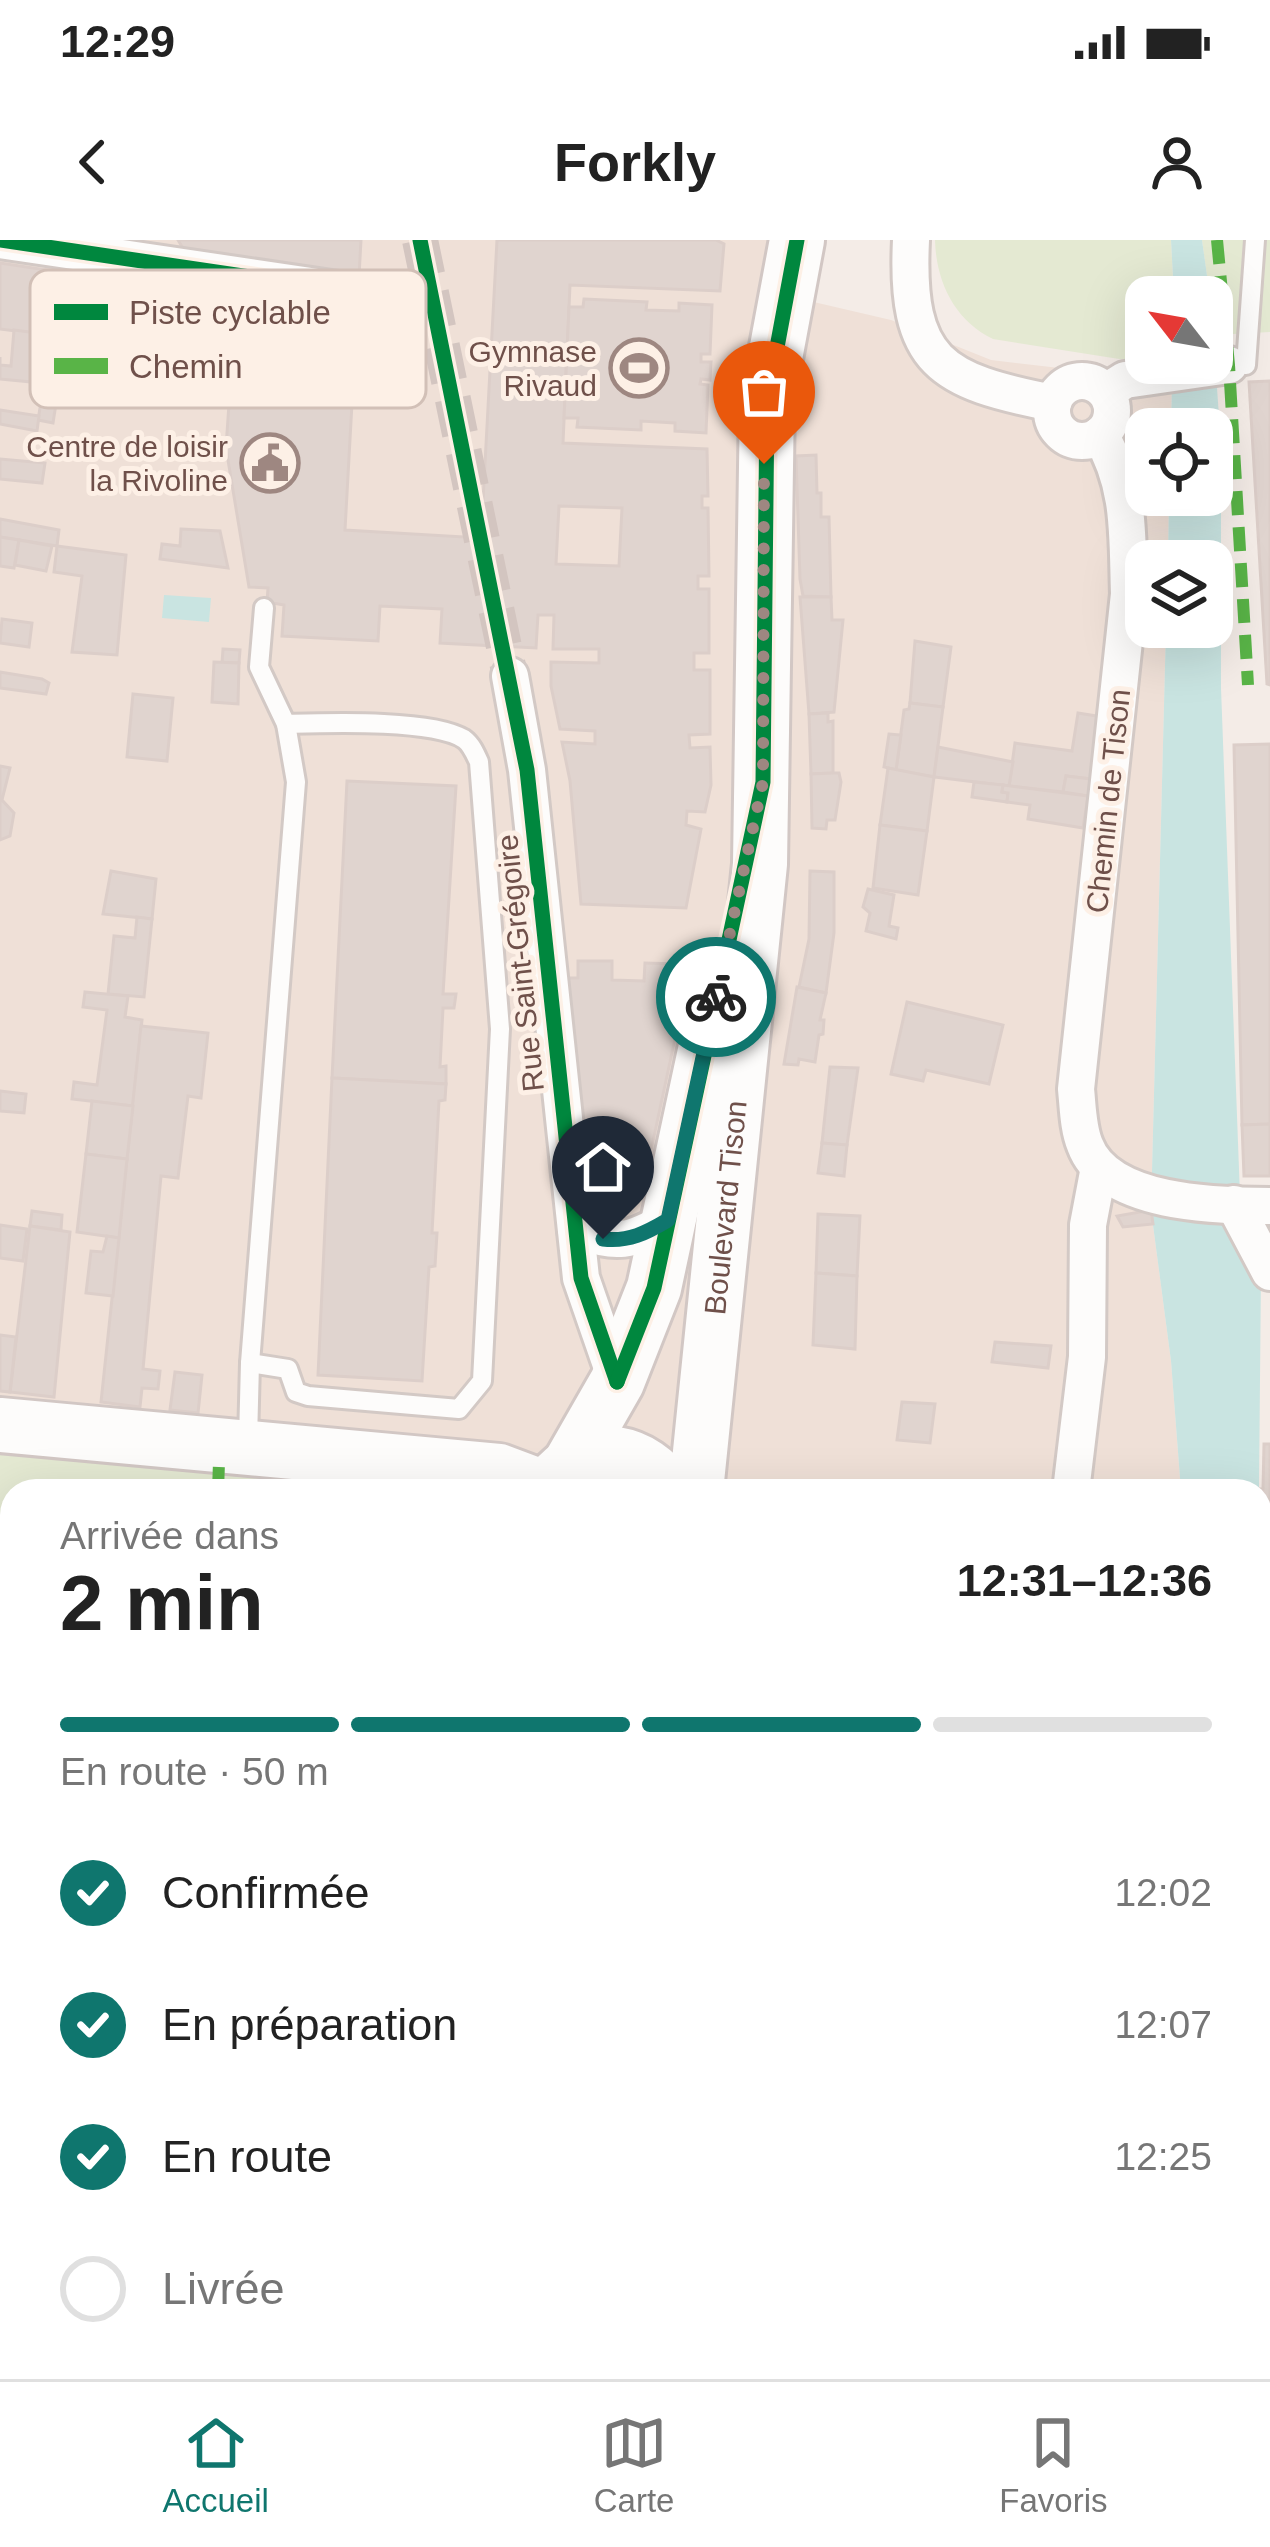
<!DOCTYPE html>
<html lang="fr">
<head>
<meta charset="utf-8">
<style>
	:root { --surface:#fff; --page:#f6f6f6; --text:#222; --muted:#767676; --line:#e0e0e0; --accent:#0f766e }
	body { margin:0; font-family:Helvetica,sans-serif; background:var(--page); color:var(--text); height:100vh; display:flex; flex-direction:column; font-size:45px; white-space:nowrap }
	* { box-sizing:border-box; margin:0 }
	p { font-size:39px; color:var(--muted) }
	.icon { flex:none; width:66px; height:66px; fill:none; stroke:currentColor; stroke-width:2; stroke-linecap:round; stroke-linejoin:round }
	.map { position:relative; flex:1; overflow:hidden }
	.sheet { position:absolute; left:0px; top:1239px; width:1272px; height:900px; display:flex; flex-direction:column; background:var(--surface); border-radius:36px 36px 0 0; box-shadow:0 12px 48px #0002 }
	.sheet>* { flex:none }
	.needle { width:78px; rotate:301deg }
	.fabs { position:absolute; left:1125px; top:36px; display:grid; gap:24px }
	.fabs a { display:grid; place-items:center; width:108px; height:108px; border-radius:24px; background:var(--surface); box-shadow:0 12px 48px #0002; font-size:60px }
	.pin { position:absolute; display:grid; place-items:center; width:102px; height:102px; color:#fff; margin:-123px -51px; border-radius:50% 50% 50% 0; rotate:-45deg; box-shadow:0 0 12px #0007 }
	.pin .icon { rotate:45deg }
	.courier { position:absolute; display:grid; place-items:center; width:120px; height:120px; margin:-60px; border:9px solid #0f766e; border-radius:50%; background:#fff; color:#222; box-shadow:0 3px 15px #0007 }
	.headline em { font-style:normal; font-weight:600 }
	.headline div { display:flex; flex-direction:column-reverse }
	.headline { display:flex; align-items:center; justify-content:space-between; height:204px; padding:0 60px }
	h1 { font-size:78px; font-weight:600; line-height:90px }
	.bar { display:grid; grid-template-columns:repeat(4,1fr); gap:18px 12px; align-content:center; height:144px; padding:0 60px }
	.bar i { height:15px; border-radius:9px; background:var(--line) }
	.bar .on { background:var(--accent) }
	.bar p { grid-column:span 4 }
	ol { padding:0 60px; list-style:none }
	li { display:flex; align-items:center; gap:36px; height:132px }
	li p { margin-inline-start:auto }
	li .icon { padding:12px; border-radius:50%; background:var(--accent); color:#fff; stroke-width:4 }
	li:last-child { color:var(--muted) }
	li i { width:66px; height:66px; border:6px solid var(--line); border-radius:50% }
	.status { display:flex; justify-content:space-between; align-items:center; height:84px; padding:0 60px; background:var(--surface); direction:ltr }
	.status svg { height:33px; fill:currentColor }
	header { display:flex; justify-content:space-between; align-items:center; height:156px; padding:0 60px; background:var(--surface); font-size:54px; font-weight:600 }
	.tabs { display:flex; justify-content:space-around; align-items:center; height:168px; border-top:3px solid var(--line); background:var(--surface); font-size:33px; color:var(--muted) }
	.tabs a { display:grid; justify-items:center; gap:6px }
	.tabs .on { color:var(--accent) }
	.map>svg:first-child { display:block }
</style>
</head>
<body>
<div class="status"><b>12:29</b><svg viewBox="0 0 49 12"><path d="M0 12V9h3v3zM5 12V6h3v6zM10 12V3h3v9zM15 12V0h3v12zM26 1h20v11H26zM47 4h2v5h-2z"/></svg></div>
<header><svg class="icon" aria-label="back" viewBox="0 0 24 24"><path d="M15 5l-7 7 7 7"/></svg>Forkly<svg class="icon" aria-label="person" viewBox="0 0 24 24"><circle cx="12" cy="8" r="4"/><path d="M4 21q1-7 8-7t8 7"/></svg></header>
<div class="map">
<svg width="1270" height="2139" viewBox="0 0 1270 2139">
	<rect width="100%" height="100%" fill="#f4ece7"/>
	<polygon fill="#efe0d7" points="0,0 786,0 775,53 891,80 991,120 1172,141 1171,189 1146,189 1146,255 1169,255 1168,321 1146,321 1146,387 1166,387 1151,970 1171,1121 1181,1251 12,1251 12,2127 1156,2127 1160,2139 0,2139"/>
	<g fill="#e4e9d2">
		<path d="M935,0h236l3,57h-28v66l24,4 -177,-28c-38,-18 -57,-57 -58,-99z"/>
		<polygon points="1202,0 1270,0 1270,92 1215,95"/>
		<polygon points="0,1203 473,1251 12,1251 12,2127 542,2127 540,2139 0,2139"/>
	</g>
	<g fill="#c9e4e1">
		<polygon points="1171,0 1202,0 1210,57 1174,57"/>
		<polygon points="1212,75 1221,206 1221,448 1240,956 1256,985 1270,987 1270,1026 1261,1031 1259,1248 1250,1251 1181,1251 1171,1121 1151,970 1166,387 1212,387 1212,321 1168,321 1169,255 1212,255 1212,189 1171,189 1172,141 1212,123"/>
		<polygon points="164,355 211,358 209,382 162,378"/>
		<polygon points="1261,1273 1270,1444 1270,2139 1178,2139 1178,2127 1260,2127"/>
	</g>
	<g fill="#e0d4cf" stroke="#dccec9" stroke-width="3" fill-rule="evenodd">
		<path d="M178,0h183l-16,290 136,8 16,-298h219l8,4 -4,47 -150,-6 -7,158 144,6 1,47h-6v12h6l1,68h-11v13h11v64h-15v17h16v64l-21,1 1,13 20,-1 1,38 -6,27 -18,-1 -1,14 15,4 -15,79 -105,-4 -11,-123 -8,-39 33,2v-13l-35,-2 -9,-43v-24l48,1v-14h-46l1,-34h-16l-2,33 -96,-5 2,-34 -62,-3 -2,35 -96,-5 2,-31 -17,-3 1,-14 -19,-1 -23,-139 3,-44 47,2 1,-12 -47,-2 3,-27 -18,8 -7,-4 -2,-8 -21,-3 -3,21 -48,-8 9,-60 24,-4 10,-11 104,17 2,-47 -99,-16zM559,266l63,2 -3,58 -63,-2z"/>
		<polygon points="0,23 106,39 109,49 126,63 119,124 70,116 75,87 60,85 47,95 0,89"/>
		<polygon points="584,59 647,62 646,70 679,71 679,63 712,65 710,114 701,114 701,122 711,122 710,140 701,139 700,144 708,145 706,193 675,191 675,183 641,181 641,190 577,187 578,178 564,178 569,67 583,67"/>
		<polygon points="14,90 37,93 32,142 0,139 0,117 0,125 11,126"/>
		<polygon points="1270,141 1270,445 1267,444 1249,142"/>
		<polygon points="44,144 59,145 53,183 38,180"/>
		<polygon points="0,170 39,176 37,191 0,184"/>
		<polygon points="816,215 817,253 821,253 821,277 829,277 831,357 803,356 800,339 796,216"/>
		<polygon points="0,219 45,223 42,243 0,239"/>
		<polygon points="0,279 59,290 57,306 0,297"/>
		<polygon points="181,289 220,291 228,328 160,319 162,304 180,306"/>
		<polygon points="0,297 19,300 14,328 0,326"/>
		<polygon points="19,300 52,306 46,331 15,325"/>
		<polygon points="57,306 126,315 117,415 72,412 82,336 54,332"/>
		<polygon points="800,357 831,357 832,380 843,380 834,472 809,474"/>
		<polygon points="2,379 32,383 29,407 0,403"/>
		<polygon points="915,401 951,407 943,467 910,463"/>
		<polygon points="223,409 240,410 239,423 222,423"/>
		<polygon points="214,422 239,423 238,464 212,462"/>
		<polygon points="0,432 42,439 49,443 46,454 0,448"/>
		<polygon points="133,454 173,458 167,521 127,517"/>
		<polygon points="910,463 943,467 934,537 896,530 904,470 909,469"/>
		<polygon points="828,473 828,482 833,481 833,533 811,534 809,474"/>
		<polygon points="1078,473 1103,477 1091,539 1066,536 1063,552 1009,546 1015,503 1072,511"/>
		<polygon points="889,494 901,495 896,530 884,527"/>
		<polygon points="1270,504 1270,884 1242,885 1234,505"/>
		<polygon points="938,507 1013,522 1009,546 934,537"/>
		<polygon points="0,526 10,528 2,560 14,573 10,596 0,600"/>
		<polygon points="888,528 934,537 927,591 880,585"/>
		<polygon points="833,533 839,533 841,542 835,580 827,580 826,589 812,588 811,534"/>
		<polygon points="1066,536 1091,539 1088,556 1063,552"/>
		<polygon points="347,541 456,546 443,754 456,754 454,768 443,768 440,827 446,826 446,844 332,838"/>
		<polygon points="974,542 1003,545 1002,552 1008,553 1007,562 972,557"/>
		<polygon points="1003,545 1088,556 1083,588 1028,579 1030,565 1007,562 1008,553 1002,552"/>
		<polygon points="880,585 927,591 918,655 873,648"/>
		<polygon points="111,631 156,639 152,679 103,674"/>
		<polygon points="810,631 834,632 834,693 826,753 799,747 809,699"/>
		<polygon points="868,649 894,655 889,686 898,688 896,699 866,691 870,673 863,667"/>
		<polygon points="137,677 152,679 144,757 108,754 114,696 135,698"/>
		<polygon points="578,721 612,721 612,740 644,741 645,723 680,724 680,742 687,743 644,943 629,962 614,969 597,963 587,946 568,738 578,738"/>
		<polygon points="797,747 826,753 820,780 824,780 823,794 819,795 815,822 799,819 798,825 784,824"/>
		<polygon points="85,752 128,756 125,777 142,780 133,866 72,859 74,842 97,845 107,770 83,767"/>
		<polygon points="907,762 1003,785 989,844 926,830 923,841 891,834"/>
		<polygon points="141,786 208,793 201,858 188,856 178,938 161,936 143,1129 160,1131 158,1149 142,1148 140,1167 101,1162"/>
		<polygon points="830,827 858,828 847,905 822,903"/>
		<polygon points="332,838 446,844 445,860 439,861 432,993 437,993 435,1026 429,1027 422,1141 318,1135"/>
		<polygon points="0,851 26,854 24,873 0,871"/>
		<polygon points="92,861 133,866 127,919 86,914"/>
		<polygon points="1270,884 1270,936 1244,936 1242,885"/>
		<polygon points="822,903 847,905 844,936 818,933"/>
		<polygon points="86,914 127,919 119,998 77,992"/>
		<polygon points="1151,970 1153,984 1123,987 1117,976"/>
		<polygon points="32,971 62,975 61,990 30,986"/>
		<polygon points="818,974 860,976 857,1036 816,1033"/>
		<polygon points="0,985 27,989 23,1021 0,1018"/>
		<polygon points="30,986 70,992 54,1157 10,1152"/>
		<polygon points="107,996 119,998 113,1056 86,1053 91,1011 103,1012"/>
		<polygon points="816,1033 857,1036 855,1109 813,1105"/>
		<polygon points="0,1095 16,1097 10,1152 0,1151"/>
		<polygon points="995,1102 1051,1106 1048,1128 992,1122"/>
		<polygon points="175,1132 202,1135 198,1173 170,1170"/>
		<polygon points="902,1162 935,1164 930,1203 897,1200"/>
		<polygon points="1264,1204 1270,1204 1270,1272 1260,1273 1260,1251 1250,1249 1263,1249"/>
		<polygon points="12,1633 12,1665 0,1668 0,1635"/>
		<polygon points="778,2127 841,2127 834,2139 787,2139 778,2135"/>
		<polygon points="737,2130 778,2135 787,2139 736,2139"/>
	</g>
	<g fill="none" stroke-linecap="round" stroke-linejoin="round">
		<polyline stroke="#d3c5c0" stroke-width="36" stroke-dasharray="36 18" stroke-linecap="butt" points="420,0 510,436"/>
		<g stroke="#d3c9c5" stroke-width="24">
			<g id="lane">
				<polyline points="1246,125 1255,0"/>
				<path d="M250,1123l38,6 8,23 12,4 151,13 23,-28 18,-352 -21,-267c-4,-9 -8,-18 -15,-23 -32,-20 -138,-16 -178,-15"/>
				<polyline points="248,1200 250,1123 296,542 286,484 259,427 264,368"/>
			</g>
		</g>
		<g stroke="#d3c9c5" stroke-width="42">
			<g id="street">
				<polyline points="0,0 358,53"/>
				<path d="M911,0c-6,123 30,141 142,163"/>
				<circle cx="1082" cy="171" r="30"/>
				<polyline points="1106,152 1125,140 1229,125"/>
				<path d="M1100,195c31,51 27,101 29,159l-53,495c2,19 2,39 9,56 22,59 131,61 185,61"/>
				<polyline points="510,436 527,530 581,1038 617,1142"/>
				<polyline points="1234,964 1270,1032"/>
				<path d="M576,989c41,16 54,13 92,-9"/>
				<polyline points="1071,1251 1087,1117 1088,985 1099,927"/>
				<polyline points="994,2139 995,2127"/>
			</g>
		</g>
		<g stroke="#d2c7c4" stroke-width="60">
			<g id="secondary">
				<polyline points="0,1185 499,1231 547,1249"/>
				<polyline points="570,1224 617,1142 654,1048 722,732"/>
				<path d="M557,1236c36,-37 86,-26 114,15"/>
				<path id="s1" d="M696,1251l64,-627 7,-463 30,-161"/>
				<polyline points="610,2139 611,2127"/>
			</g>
		</g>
		<use href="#lane" stroke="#fdfcfb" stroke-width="18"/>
		<use href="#street" stroke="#fdfcfb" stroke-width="36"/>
		<use href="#secondary" stroke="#fdfcfb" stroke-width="54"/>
		<g stroke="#59b447" stroke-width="12" stroke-dasharray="24 12" stroke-linecap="butt">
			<polyline points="1217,0 1229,125 1248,445"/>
			<polyline points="218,1251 219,1222"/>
		</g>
		<g stroke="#fdf0e6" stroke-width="22">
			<g id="cycleway">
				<polyline points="0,0 358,53"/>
				<polyline points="420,0 527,530 581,1038 617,1142"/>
				<polyline points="617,1142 654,1048 763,542 767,161 797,0"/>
			</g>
		</g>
		<use href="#cycleway" stroke="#00873e" stroke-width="15"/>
	</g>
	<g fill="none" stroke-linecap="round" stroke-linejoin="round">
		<polyline stroke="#9e8781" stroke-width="12" stroke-dasharray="0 21.6" points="716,757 763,542 764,224"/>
		<path stroke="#0f766e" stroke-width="15" d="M603,999c26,3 43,-6 65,-19l48,-223"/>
	</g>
	<defs>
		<g id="stadium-ring" transform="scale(3)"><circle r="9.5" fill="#fdf0e6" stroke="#9e8781" stroke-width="1.5"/><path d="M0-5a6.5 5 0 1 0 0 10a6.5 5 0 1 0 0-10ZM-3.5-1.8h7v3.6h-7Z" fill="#9e8781"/></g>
		<g id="civic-ring" transform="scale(3)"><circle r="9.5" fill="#fdf0e6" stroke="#9e8781" stroke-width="1.5"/><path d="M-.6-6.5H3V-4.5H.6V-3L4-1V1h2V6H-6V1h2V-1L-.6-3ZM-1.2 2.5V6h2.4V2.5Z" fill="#9e8781"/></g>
	</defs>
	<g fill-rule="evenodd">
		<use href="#stadium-ring" x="639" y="128"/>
		<use href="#civic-ring" x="270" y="223"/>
	</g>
	<g text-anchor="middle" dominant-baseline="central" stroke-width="10" stroke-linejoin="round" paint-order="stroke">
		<g font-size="30" fill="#6f504a" stroke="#fdf0e6" text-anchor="end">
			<text x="597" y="111">Gymnase<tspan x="597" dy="34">Rivaud</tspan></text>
			<text x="228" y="206">Centre de loisir<tspan x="228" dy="34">la Rivoline</tspan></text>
		</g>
		<g font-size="30" fill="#6f504a" stroke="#fdf0e6">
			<text transform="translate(1108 561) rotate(-84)">Chemin de Tison</text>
			<text transform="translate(520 723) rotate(-96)">Rue Saint-Grégoire</text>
			<text stroke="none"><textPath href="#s1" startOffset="285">Boulevard Tison</textPath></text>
		</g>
	</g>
	<rect x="30" y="30" width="396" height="138" rx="18" fill="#fdf0e6" stroke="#d2c0b7" stroke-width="3"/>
	<rect x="54" y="64" width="54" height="16" fill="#00873e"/>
	<rect x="54" y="118" width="54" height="16" fill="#59b447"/>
	<g font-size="33" fill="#6f504a">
		<text x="129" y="84">Piste cyclable</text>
		<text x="129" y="138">Chemin</text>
	</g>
</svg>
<div class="fabs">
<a><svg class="needle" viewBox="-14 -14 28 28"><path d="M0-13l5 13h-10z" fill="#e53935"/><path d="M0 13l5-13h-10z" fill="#767676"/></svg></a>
<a><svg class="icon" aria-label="locate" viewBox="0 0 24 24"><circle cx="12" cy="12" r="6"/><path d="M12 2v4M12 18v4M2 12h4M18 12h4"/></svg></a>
<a><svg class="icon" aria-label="layers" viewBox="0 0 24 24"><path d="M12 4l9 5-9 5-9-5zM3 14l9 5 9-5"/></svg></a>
</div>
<div class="pin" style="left:764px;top:224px;background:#ea580c"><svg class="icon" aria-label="bag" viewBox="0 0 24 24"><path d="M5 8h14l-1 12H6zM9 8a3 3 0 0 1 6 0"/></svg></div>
<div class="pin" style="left:603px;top:999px;background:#1f2937"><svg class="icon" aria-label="home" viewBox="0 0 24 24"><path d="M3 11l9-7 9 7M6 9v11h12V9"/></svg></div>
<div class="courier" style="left:716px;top:757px"><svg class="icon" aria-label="bike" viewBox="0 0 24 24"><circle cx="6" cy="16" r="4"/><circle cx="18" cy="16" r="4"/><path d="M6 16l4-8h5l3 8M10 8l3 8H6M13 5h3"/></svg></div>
<section class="sheet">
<div class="headline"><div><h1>2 min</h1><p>Arrivée dans</p></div><em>12:31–12:36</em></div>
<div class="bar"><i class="on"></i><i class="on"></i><i class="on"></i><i></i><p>En route · 50 m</p></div>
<ol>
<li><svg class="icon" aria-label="check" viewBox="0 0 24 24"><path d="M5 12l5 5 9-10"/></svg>Confirmée<p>12:02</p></li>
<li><svg class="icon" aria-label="check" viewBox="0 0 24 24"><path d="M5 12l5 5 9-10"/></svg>En préparation<p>12:07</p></li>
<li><svg class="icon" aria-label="check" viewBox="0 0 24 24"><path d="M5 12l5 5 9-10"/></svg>En route<p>12:25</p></li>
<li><i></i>Livrée</li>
</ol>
</section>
</div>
<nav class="tabs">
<a class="on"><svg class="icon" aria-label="home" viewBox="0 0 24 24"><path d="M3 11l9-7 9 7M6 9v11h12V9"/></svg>Accueil</a>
<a><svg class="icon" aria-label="map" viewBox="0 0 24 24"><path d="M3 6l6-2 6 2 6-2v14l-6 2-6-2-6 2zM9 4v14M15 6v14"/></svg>Carte</a>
<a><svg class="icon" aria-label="saved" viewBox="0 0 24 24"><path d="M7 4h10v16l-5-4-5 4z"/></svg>Favoris</a>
</nav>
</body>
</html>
